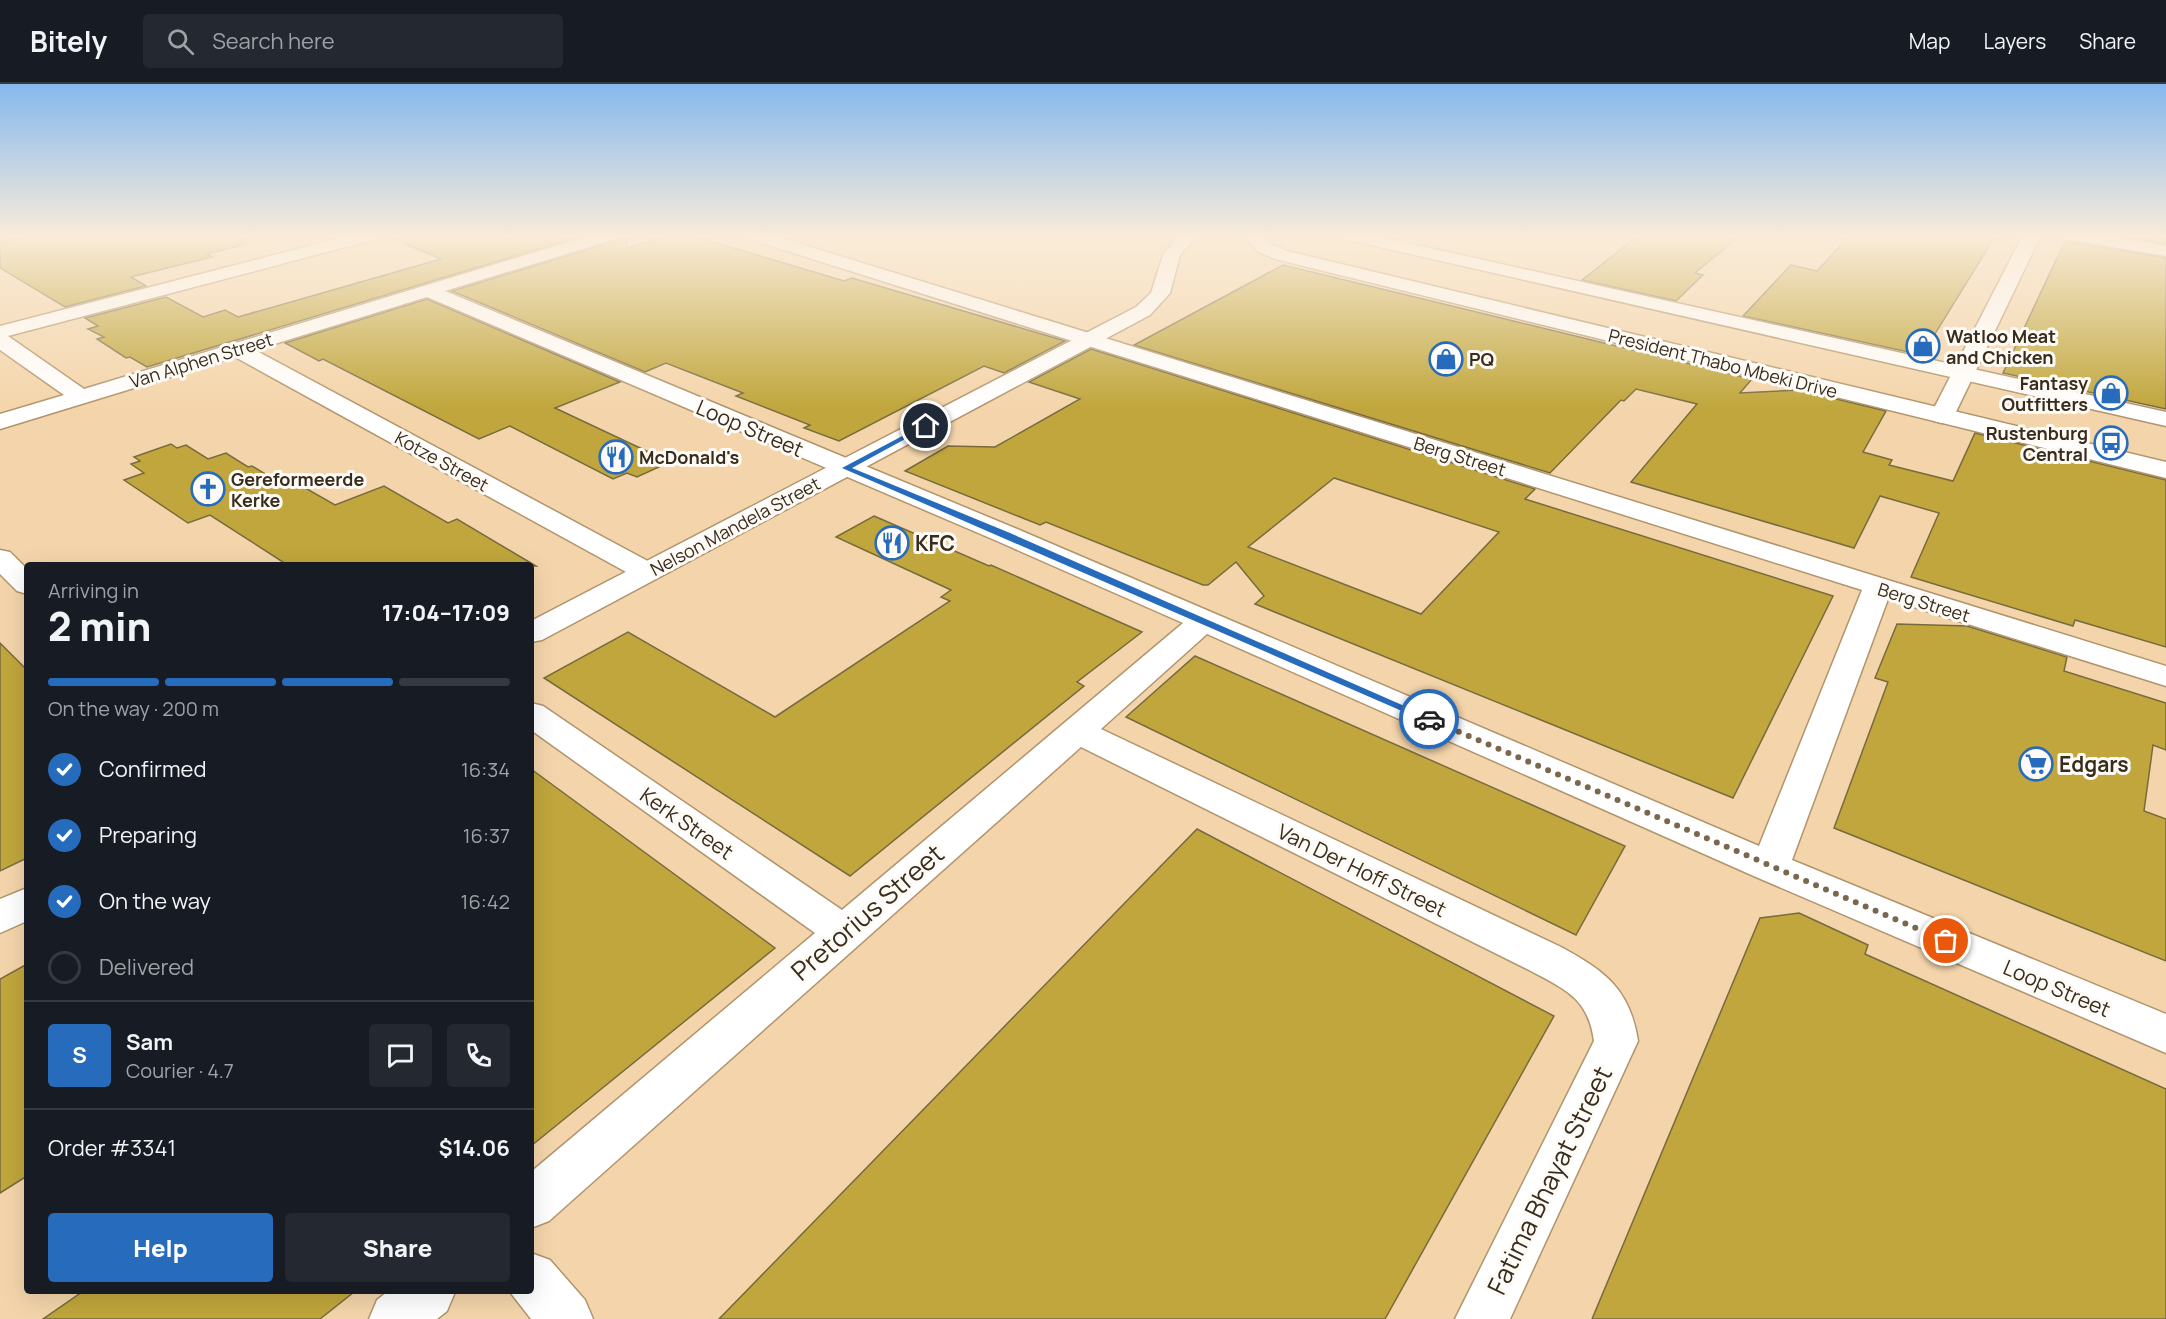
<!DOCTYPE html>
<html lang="en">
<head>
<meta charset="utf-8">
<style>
	:root { --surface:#171b24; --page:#242831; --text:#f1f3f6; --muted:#9ea1a6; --line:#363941; --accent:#276cbc }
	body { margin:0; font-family:Manrope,sans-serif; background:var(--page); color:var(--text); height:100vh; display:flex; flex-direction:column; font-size:22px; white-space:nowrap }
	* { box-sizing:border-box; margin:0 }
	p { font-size:20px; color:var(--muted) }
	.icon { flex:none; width:33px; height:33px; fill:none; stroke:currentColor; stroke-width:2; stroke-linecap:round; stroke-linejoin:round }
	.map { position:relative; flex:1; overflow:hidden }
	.side { position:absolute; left:24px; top:478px; width:510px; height:732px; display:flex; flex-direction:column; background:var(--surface); border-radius:6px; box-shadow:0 6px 24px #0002 }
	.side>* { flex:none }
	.pin { position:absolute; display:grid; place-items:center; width:51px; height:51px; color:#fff; margin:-26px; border:3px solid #fff; border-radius:50%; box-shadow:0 2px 6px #0007 }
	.courier { position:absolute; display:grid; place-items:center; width:60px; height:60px; margin:-30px; border:4px solid #276cbc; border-radius:50%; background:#fff; color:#222; box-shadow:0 2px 8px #0007 }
	.summary em { font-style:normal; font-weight:800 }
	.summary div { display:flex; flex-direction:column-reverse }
	.summary { display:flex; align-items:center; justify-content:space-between; height:102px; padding:0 24px }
	h1 { font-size:39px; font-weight:800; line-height:45px }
	.bar { display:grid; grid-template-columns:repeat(4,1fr); gap:9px 6px; align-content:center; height:72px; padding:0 24px }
	.bar i { height:8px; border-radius:4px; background:var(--line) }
	.bar .current { background:var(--accent) }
	.bar p { grid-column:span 4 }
	.line { display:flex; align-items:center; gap:15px; padding:0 24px; border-top:2px solid var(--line) }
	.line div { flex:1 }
	.round { display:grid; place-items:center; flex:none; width:63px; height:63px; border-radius:6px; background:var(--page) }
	ol { padding:0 24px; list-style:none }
	li { display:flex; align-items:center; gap:18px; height:66px }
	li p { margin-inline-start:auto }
	li .icon { padding:6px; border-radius:50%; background:var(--accent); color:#fff; stroke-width:4 }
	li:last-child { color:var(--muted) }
	li i { width:33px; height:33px; border:3px solid var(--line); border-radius:50% }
	.button { display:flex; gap:12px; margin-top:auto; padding:12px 24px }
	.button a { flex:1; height:69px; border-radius:6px; background:var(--accent); color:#fff; font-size:24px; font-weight:800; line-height:69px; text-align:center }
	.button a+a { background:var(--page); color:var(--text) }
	header { display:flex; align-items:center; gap:36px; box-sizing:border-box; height:84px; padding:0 30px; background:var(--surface); border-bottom:2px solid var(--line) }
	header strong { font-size:28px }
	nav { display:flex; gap:33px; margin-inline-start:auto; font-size:21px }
	.search { width:420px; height:54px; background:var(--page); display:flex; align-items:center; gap:15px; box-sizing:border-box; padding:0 21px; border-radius:6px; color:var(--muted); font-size:22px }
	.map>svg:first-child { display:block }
</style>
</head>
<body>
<header>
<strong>Bitely</strong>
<div class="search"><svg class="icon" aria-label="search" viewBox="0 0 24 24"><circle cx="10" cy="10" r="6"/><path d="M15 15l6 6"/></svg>Search here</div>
<nav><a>Map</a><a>Layers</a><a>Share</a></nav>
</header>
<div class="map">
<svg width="2166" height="1235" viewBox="0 0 2166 1235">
	<rect width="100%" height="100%" fill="#f4d5ab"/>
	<g fill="#c0a63c" stroke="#776b3e" stroke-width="1.5" fill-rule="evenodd">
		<polygon points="34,151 245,151 246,160 207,170 212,173 131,193 146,202 65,223 0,184 0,158"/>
		<polygon points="384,151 478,151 483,153 491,151 585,151 147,283 130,273 126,274 97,255 104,253 88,245 98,242 85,234 166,213 203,233 225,226 238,233 441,175"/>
		<polygon points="619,151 625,151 627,164 670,151 690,151 844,197 852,194 1065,257 1004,289 984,282 839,357 804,344 810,341 736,312 743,309 666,279 645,288 452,207 616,157"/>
		<polygon points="1639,151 1741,151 1695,189 1703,191 1676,217 1582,196"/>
		<polygon points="1850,151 1866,154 1869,151 1996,151 1922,271 1743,232 1791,181 1817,187"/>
		<polygon points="2112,151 2166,151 2166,160"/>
		<polygon points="2065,157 2166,174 2166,325 2003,289"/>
		<polygon points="1283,181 1752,295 1740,309 1799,306 1886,327 1863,368 1892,376 1889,381 1953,397 1975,349 2166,396 2166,563 2075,536 2073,542 1911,493 1939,429 1880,412 1854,464 1631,398 1697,320 1636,305 1624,317 1621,316 1550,389 1134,261"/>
		<polygon points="427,215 620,298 555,324 670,378 637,393 627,389 613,395 510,342 479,355 323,275 319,277 285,259"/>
		<path d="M1091,265l444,140 -10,10 308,97 -100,202 -478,-194 9,-8 -28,-34 -28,23h-5l-157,-63 -6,3 -135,-54 43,-25 47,1 85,-48 -51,-17zM1334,394l165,54 -78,82 -173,-67z"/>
		<polygon points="171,360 177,364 186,361 208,375 226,369 248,383 252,382 285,402 295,398 335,421 384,402 448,439 457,435 536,482 289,482 210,431 188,439 124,396 144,389 131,380 140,377 134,373"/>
		<polygon points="874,432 989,482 991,481 1142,548 1077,598 1084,602 850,792 544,594 628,548 775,633 950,517 941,513 951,506 836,453"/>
		<polygon points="1897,540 1967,542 2067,573 2064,587 2166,619 2166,666 2153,661 2144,727 2166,735 2166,877 1834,744 1888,598 1875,594"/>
		<polygon points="0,559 27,586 27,774 0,787"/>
		<polygon points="1195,572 1625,762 1576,851 1126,633"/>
		<polygon points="531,685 775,864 531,1062"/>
		<polygon points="1197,745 1554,932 1385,1235 719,1235"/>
		<polygon points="1799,829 1868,861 1865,870 2166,1005 2166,1235 1592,1235 1760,834"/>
		<polygon points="27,880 27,1092 0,1109 0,895"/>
		<polygon points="82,1208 354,1208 320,1235 43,1235"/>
	</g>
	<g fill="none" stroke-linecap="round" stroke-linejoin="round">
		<g stroke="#b1946c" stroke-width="3">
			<g id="street">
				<path d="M351,151h28l-3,4 -368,97 76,53 508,-154h25l-2,4 -170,52 572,238 742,317 103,-256 -1113,-351 -3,-4h26l1394,431v20l-278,-87 -96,261 374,154v39l-410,-176 -549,-243 -106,95 460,218c44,24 69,42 77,94l-128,278h-55l139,-278c-6,-43 -28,-51 -63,-70l-450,-224 -532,474 -18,7v-56l284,-239 -284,-203v-27l12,3 299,204 341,-287 -186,-82 -570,-244 -172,53 402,216 4,6 -4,6 -10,3 -10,-3 -402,-221 -235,72v-15l64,-19 -64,-45v-24z"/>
				<polygon points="2023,151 2041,151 1954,332 1950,337 1942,339 1934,337 1930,332"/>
				<polygon points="2062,151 2100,151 2166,162 2166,172 2071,156 2065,155"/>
				<polygon points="0,466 10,468 27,485 27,510 17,507 0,490"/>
				<polygon points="531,1169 550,1176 585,1216 593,1235 531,1235 510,1208 531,1208"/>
				<polygon points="387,1208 455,1208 447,1227 437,1235 369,1235 377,1216"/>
			</g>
		</g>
		<g stroke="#b1946c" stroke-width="3">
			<g id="secondary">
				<polygon points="1179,151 1198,151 1180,171 1170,209 1150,231 542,556 531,558 531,537 1136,223 1151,209 1163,171"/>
				<polygon points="1243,151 1260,151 1269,159 1287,167 2166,378 2166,394 1275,175 1257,167"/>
				<polygon points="1341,151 1371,151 2166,328 2166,342 1349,156 1343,155"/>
				<polygon points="27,804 27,837 0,849 0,815"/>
			</g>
		</g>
		<use href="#street" fill="#fff" fill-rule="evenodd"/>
		<use href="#secondary" fill="#fff" fill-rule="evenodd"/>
	</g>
	<linearGradient id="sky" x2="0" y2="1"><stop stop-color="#86b8ee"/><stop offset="0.47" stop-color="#faecd9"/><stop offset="1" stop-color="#faecd9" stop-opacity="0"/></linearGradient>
	<rect width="2166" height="324" fill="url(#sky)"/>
	<polygon fill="#276cbc" points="923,341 929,342 852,384 1010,449 1434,635 1432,637 1425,637 842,384"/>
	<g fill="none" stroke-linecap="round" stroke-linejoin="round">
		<polyline stroke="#7a674e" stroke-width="6" stroke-dasharray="0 10.8" points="1429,635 1946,857"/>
	</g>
	<defs>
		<g id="shop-ring" transform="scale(1.725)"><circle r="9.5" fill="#fefbf7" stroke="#276cbc" stroke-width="1.5"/><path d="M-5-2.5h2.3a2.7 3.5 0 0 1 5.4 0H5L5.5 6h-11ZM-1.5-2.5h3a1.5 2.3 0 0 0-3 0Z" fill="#276cbc"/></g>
		<g id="bus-ring" transform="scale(1.725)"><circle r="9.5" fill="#fefbf7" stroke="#276cbc" stroke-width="1.5"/><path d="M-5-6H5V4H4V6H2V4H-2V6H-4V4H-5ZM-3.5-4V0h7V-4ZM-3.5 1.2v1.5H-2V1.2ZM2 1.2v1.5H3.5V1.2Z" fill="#276cbc"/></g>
		<g id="restaurant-ring" transform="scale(1.725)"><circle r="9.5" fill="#fefbf7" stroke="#276cbc" stroke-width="1.5"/><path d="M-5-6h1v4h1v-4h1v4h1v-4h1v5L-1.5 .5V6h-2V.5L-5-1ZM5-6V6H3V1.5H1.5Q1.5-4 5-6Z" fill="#276cbc"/></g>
		<g id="church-ring" transform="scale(1.725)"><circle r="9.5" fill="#fefbf7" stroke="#276cbc" stroke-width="1.5"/><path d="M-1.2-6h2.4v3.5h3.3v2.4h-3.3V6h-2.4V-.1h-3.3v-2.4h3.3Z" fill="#276cbc"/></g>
		<g id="supermarket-ring" transform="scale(1.725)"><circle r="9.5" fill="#fefbf7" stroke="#276cbc" stroke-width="1.5"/><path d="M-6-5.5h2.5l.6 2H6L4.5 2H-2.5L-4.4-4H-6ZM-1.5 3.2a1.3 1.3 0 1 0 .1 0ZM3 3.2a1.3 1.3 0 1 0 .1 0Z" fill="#276cbc"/></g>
	</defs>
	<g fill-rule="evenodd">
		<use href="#shop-ring" x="1923" y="262"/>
		<use href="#shop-ring" x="1446" y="275"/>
		<use href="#shop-ring" x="2111" y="309"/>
		<use href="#bus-ring" x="2111" y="359"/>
		<use href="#restaurant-ring" x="616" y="373"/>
		<use href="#church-ring" x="208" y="405"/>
		<use href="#restaurant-ring" x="892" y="459"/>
		<use href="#supermarket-ring" x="2036" y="680"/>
	</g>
	<g text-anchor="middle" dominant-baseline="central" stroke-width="6" stroke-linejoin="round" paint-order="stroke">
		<g font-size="18" font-weight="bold" fill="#382c1c" stroke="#fefbf7" text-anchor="start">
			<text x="1946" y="252">Watloo Meat<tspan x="1946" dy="21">and Chicken</tspan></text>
			<text x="1469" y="275">PQ</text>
			<text x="2088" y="299" text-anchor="end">Fantasy<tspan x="2088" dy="21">Outfitters</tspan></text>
			<text x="2088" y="349" text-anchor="end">Rustenburg<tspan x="2088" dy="21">Central</tspan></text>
			<text x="639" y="373">McDonald's</text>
			<text x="231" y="395">Gereformeerde<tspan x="231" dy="21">Kerke</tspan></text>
		</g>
		<g font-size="18" fill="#382c1c" stroke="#fefbf7">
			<text transform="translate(201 276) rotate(-17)">Van Alphen Street</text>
			<text transform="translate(1723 279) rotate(14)">President Thabo Mbeki Drive</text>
			<text transform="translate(1460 372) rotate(17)">Berg Street</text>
			<text transform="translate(442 377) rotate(29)">Kotze Street</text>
			<text transform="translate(735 442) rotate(-28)">Nelson Mandela Street</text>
			<text transform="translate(1924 518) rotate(17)">Berg Street</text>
		</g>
		<g font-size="21" fill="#382c1c" stroke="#fefbf7">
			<text transform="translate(750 344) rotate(23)">Loop Street</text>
			<text transform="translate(687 739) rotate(35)">Kerk Street</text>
			<text transform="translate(1362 786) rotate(26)">Van Der Hoff Street</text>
			<text transform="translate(2057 904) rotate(23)">Loop Street</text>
		</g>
		<g font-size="21" font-weight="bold" fill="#382c1c" stroke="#fefbf7" text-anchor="start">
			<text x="915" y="459">KFC</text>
			<text x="2059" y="680">Edgars</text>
		</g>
		<g font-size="26" fill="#382c1c" stroke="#fefbf7">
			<text transform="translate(867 828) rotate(-41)">Pretorius Street</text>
			<text transform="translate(1549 1096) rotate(-64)">Fatima Bhayat Street</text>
		</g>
	</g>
</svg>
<div class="pin" style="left:1946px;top:857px;background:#ea580c"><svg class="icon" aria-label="bag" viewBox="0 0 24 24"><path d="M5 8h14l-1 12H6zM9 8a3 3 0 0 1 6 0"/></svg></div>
<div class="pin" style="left:926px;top:342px;background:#1f2937"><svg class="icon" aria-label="home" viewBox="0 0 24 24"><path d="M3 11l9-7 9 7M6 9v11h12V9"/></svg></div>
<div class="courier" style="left:1429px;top:635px"><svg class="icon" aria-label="car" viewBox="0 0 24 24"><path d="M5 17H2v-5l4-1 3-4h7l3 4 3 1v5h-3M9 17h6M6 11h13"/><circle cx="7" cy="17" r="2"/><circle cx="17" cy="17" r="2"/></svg></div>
<section class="side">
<div class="summary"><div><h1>2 min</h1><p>Arriving in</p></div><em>17:04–17:09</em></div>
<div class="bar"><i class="current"></i><i class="current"></i><i class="current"></i><i></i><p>On the way · 200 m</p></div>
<ol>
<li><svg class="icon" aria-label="check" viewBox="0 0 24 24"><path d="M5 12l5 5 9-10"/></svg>Confirmed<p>16:34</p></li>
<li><svg class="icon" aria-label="check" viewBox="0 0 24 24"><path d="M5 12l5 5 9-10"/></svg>Preparing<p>16:37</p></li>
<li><svg class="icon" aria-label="check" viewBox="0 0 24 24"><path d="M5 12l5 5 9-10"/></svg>On the way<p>16:42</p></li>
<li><i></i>Delivered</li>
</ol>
<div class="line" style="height:108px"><b class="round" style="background:var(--accent);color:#fff">S</b><div><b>Sam</b><p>Courier · 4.7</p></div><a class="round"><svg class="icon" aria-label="chat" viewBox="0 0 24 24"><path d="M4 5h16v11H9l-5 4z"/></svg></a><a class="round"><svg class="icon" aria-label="phone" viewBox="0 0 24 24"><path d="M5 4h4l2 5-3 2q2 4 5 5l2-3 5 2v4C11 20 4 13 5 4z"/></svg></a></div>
<div class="line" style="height:78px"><div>Order #3341</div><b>$14.06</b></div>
<div class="button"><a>Help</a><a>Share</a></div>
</section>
</div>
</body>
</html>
